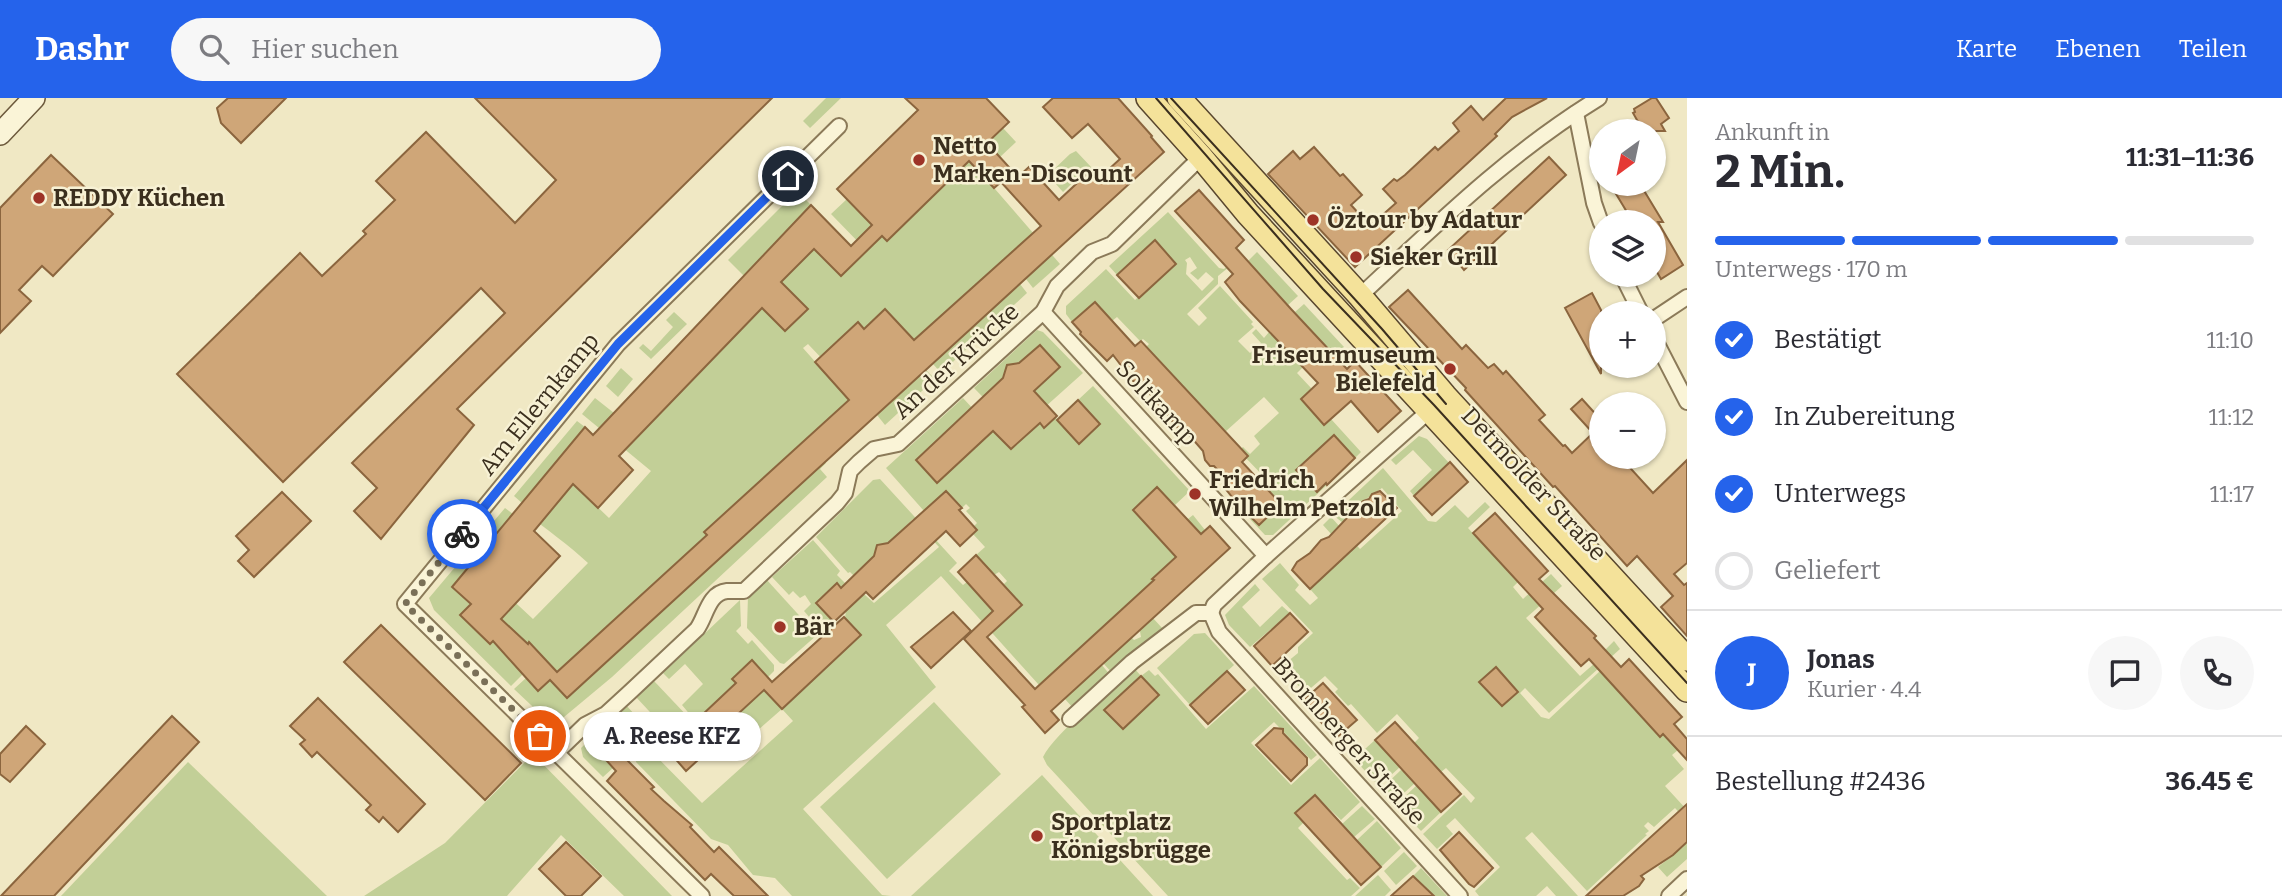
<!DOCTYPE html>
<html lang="de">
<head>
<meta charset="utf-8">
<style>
	:root { --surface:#fff; --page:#f7f7f7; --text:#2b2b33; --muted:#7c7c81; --line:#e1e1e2; --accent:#2563eb }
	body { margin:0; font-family:Bitter,serif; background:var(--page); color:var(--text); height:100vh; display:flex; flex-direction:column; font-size:26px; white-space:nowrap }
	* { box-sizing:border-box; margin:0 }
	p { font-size:23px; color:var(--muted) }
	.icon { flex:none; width:38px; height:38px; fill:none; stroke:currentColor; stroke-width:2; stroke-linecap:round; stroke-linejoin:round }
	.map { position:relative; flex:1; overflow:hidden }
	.drawer { display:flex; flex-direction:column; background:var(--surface); width:595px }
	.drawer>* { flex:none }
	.needle { width:46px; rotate:213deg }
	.fabs { position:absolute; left:1589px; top:21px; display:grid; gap:14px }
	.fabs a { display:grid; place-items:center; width:77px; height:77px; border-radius:50%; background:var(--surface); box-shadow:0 2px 5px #0004; font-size:35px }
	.pin { position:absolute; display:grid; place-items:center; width:60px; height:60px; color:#fff; margin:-30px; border:4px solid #fff; border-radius:50%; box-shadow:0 2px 7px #0007 }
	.courier { position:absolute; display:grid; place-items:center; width:70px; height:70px; margin:-35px; border:5px solid #2563eb; border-radius:50%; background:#fff; color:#222; box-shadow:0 2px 9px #0007 }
	.bubble { position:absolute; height:49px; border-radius:24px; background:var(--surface); box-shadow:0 2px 5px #0004; font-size:23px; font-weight:700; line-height:49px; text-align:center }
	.summary em { font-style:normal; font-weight:700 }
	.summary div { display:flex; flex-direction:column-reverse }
	.summary { display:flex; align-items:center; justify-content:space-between; height:119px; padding:0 28px }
	h1 { font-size:46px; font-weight:700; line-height:52px }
	.bar { display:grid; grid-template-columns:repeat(4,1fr); gap:10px 7px; align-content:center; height:84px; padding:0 28px }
	.bar i { height:9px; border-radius:5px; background:var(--line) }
	.bar .on { background:var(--accent) }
	.bar p { grid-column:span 4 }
	.line { display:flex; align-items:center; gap:18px; padding:0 28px; border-top:2px solid var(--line) }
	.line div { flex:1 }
	.round { display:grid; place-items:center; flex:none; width:74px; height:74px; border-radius:37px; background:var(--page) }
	ol { padding:0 28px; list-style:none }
	li { display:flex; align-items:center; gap:21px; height:77px }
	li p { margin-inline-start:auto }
	li .icon { padding:7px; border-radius:50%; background:var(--accent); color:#fff; stroke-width:4 }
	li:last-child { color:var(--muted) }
	li i { width:38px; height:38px; border:4px solid var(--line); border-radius:50% }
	header { display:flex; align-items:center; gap:42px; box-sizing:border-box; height:98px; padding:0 35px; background:var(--accent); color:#fff }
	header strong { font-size:33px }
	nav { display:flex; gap:38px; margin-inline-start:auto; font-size:24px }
	.search { width:490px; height:63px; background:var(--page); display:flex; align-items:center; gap:18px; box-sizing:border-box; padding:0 24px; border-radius:38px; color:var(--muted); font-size:26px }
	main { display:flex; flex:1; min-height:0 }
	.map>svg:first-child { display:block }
</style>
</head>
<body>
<header>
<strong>Dashr</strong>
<div class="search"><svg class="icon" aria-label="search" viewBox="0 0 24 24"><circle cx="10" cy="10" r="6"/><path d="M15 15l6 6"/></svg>Hier suchen</div>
<nav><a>Karte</a><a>Ebenen</a><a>Teilen</a></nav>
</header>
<main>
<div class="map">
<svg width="1687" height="798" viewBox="0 0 1687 798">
	<rect width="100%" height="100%" fill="#f0e8c4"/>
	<g fill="#c2cf97" fill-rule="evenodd">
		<polygon points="826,0 841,0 810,30 803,23"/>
		<path d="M1003,30l13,14 -34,32 78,90 -27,24 -7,-9 -6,5 7,9 -86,80 -56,-63 -32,29 -6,-7 -11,10 -8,23 -20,-21 -5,4 46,52 -31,55 8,8 -6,6 7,8 -215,200 -54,45h-9l-35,-33 12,-11 12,13 12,-11 17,18 139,-128 -16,-19 -133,121 -28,-29 -19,17 13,14 -12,12 -77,-76 -5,-12 76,-90 8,6 -61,73 19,17 -10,11 29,29 18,-19 -30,-28 56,-66 16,15 -44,48 27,25 55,-56c-19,-18 -41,-33 -62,-50l3,-4 -15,-13 63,-75 8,6 -61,73 20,17 61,-72 -20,50 24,23 42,-47 -69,-57 13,-16 19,15 144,-109 27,27 22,-22 -26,-27 32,-35 28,29 26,-25 -36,-37 16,-15 40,42z"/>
		<polygon points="1076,53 1092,70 1087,71 1063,94 1048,77 1070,56"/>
		<polygon points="797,93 811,107 744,178 728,162"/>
		<path d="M1168,114l51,56 5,1 14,-13 2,2 -22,18v8l-31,30 12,12 8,-8 -9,-10 22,-22 33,36 -2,2 3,3 -16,14 12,12 11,-10 -9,-10 4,-4 8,9 5,-6 34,35 -6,6 15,16 -11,11 23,25 7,-6 30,33 -6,6 -21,-23 -38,35 20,22 10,-9 1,2 -54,50h-8l-17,-18 2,-1 9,9 22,-21 -18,-19 5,-4 -24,-25 -9,-2 8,-7 7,7 10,-10 -6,-8 25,-23 -15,-16 -39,35 -63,-69 -21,-11 8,-8 -6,-5 -3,2 -23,-24 -5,4 -17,-19 -23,20 -6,-8v-8l40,-37 29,31 41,-36 -21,-23 -38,34 -8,-9zM1190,159l7,11 -7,5 8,7 8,-8 8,7 -12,12 -16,-17 1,-11 -2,-3z"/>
		<polygon points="1257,154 1298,198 1288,207 1248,163"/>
		<polygon points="1304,206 1344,249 1335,258 1295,214"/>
		<polygon points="674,214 687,226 651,261 639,250 643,246 651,253 673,229 666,222"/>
		<path d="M1037,232l6,2 40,41 -48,43 20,1 24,26 21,-19 -22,-24 15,-14 97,105 -15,14 -18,-18 -24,23 24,27 25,-23 6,5 5,-4 12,15 -52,49 19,21 -20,17 11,12 -50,45 -28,-31 -42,39 5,13 -107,-119 -55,49 50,62 -133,122 79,86 9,1h-99l-17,-18 -22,-3 -25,-30 -17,-6 -75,-77c-1,-16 4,-23 18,-31l8,8 -11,12 51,52 91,-82 -11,-12 -25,22 -34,-36 -25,23 -6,-1 -10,-12 21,-21 -18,-20 -16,15 -6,-6 77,-73 1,26 -5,5 12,13 4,-4 22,25v6l-6,6 -16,-17v41l12,-11 18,19 79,-74 -16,-17 1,-8 8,-8 -18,-18 -20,18 15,17 -8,8h-5l-14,-16 7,-7 -6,-9 -5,3 -7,-7 -4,4 -17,-18 41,-37 27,31 -3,4 20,20h8l9,8 65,-56 -26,-28 -59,57 -4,-4 -2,1 -32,-36 57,-57 7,-1 77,84 -8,8 14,14 4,-3 36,40 18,-16 -18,-21 4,-4 -8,-9 -5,3 -18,-20 9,-8 -12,-13 4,-4 -3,-4 3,-3 -11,-12 4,-3 -4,-4 -4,4 -38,3 -38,-43 77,-70 47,51 13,-11 -49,-50zM1134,500l7,39 -7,3 -3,-3 -14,12 -18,-19z"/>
		<polygon points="621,270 633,281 618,299 606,288"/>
		<polygon points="926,272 935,281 885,327 877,317"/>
		<polygon points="1419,338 1427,341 1449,365 1414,398 1410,393 1432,372 1413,352 1396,367 1391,362"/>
		<polygon points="1383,370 1428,423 1436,424 1455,407 1468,420 1485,404 1490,409 1468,430 1518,484 1513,489 1523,501 1551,476 1562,488 1526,520 1580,578 1603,558 1601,556 1614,543 1620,551 1549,615 1525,590 1520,595 1541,619 1549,621 1600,573 1660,639 1674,626 1684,637 1673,646 1678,652 1672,657 1684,671 1665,688 1687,712 1687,723 1675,710 1654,729 1648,724 1644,728 1649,733 1645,736 1647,737 1587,793 1532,734 1525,740 1578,798 1556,798 1547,788 1536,798 1479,798 1475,793 1500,769 1455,720 1446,728 1453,736 1437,751 1423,736 1464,697 1471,705 1475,700 1446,670 1441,674 1414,645 1419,640 1397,616 1377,635 1351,606 1348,608 1335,594 1338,591 1325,578 1305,595 1281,569 1298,555 1298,549 1313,535 1262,481 1280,465 1299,487 1295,492 1310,507 1318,500 1310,491 1348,455 1323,427 1331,419 1360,451 1402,413 1382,390 1363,403 1343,425 1333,417"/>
		<polygon points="766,481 817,537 784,566 780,565 747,530 748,497"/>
		<polygon points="1255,486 1260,492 1242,509 1260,529 1282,508 1290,515 1250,549 1229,527 1225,517"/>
		<polygon points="1205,535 1234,567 1190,607 1157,570 1194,536"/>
		<polygon points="1101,566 1111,578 1074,611 1064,600"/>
		<path d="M1134,570l7,8 8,-6 6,6 3,-2 48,55 48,-43 63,69 -6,5 -37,-38 -23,21 40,42 29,-27 40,44 -19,18 -26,-25 -11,27 -6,6 49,52 3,-2 10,10 -9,8h-183l-121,-131 -4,-8c13,-25 67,-68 91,-89z"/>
		<polygon points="654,583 690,621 690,627 675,641 636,599"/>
		<polygon points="934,604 1001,676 887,781 820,709"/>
		<polygon points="626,607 635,617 597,652 613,670 603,679 583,659 581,650"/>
		<polygon points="1375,642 1400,669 1379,688 1354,661"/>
		<polygon points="533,656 672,798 624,798 561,737 507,798 364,798 445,745"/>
		<polygon points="188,664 327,798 61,798"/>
		<polygon points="1402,671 1415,685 1394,704 1381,691"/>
		<polygon points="1042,677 1153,798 911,798"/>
		<polygon points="1417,687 1441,714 1421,733 1396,707"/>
		<polygon points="1362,708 1375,721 1354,739 1342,726"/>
		<polygon points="1377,723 1401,750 1381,769 1357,742"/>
		<polygon points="1685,744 1687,744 1687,761 1667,779 1658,769 1673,757"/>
		<polygon points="1404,754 1417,768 1396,787 1384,773"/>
		<path d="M1421,770l26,28h-13c-8,-6 -13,-14 -21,-20z"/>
		<polygon points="1378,777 1391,792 1385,798 1355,798"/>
	</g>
	<g fill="#cfa678" stroke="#8b653e" stroke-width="2" fill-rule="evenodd">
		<polygon points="228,0 286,0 241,45 221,25 217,10"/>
		<polygon points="475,0 772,0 457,311 474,327 381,441 354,413 377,390 352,365 505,215 481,190 283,384 177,276 300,155 322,178 366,136 363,133 395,102 376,83 426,34 515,125 556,82"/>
		<path d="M905,0h81l23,24 -22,21 31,34 11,-10 30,33 30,-28 8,8 23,-21 -32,-35 -16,14 -29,-31 10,-9h65l34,38 -1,1 13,15 -597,546 -17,-18 -12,11 -45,-50 -3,3 -30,-29 11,-11 -19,-17 133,-160 8,8 218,-230 40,41 21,-21 -35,-36 81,-79zM969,63l25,27 7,-6 40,44 -127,114 -29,-31 -21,20 -6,-7 -43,40 34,38 -145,132 3,3 -150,137 -28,-30 -1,2 -27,-25 59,-63 -26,-25 39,-47 25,24 35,-38 -14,-14 143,-148 23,23 23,-22 -27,-27 33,-33 27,27 41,-40 5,5z"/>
		<polygon points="1506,0 1547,0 1512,19 1495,36 1497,38 1355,169 1268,76 1293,53 1300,61 1314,49 1340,78 1343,76 1362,97 1351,107 1370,128 1396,105 1383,91 1394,81 1397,83 1405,77 1435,49 1438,52 1459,33 1453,25 1471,8 1483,22"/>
		<polygon points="1652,0 1656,0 1669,20 1661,26 1665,33 1647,33 1644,27 1641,29 1633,15 1635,14 1634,11"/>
		<polygon points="51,57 113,116 53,178 42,168 19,192 31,203 0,235 0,110"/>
		<polygon points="1549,59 1566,77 1464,172 1448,152"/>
		<polygon points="1610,86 1640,86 1663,124 1658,124 1683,167 1661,181 1654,169 1654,124 1633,124"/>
		<polygon points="1199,92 1244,142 1236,150 1291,211 1347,271 1355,263 1401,313 1378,334 1351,303 1324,327 1301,301 1318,285 1240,203 1225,184 1233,176 1175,113"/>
		<polygon points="1155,142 1176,166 1139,200 1117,177"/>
		<polygon points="1408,192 1462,251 1466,247 1488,270 1494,266 1503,276 1506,273 1545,317 1539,322 1563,348 1565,347 1572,355 1593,335 1571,311 1582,301 1601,322 1601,359 1611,359 1618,366 1623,362 1653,395 1687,362 1687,465 1674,476 1684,487 1687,485 1687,538 1661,509 1673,498 1637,458 1627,468 1555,388 1553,389 1465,292 1466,290 1389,209"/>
		<polygon points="1592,195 1601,212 1601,276 1565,210"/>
		<polygon points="1095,204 1135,248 1141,243 1248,358 1242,364 1281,406 1259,427 1231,400 1232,399 1224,389 1229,384 1214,368 1210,368 1205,362 1203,353 1184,331 1181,334 1142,286 1133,283 1113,257 1107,263 1080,236 1081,234 1072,224"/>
		<polygon points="1040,247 1060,269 1034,293 1057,318 1044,330 1040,325 1011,351 993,333 937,385 916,362 1003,280 1007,267 1019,265"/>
		<polygon points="1078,302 1100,326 1079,346 1057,322"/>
		<polygon points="1334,337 1355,360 1327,387 1326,385 1317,394 1296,372"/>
		<polygon points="1450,364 1468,384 1432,417 1414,398"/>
		<polygon points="1157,389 1201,436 1210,428 1230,450 1051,613 1059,622 1045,635 1022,609 1025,607 964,541 993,513 958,474 976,457 1022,507 987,539 1035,591 1154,482 1152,481 1176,459 1133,412"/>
		<polygon points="946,393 962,410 959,412 977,432 960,448 946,433 873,501 866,494 834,524 816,505 837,485 841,490 874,458 877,447 888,445"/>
		<polygon points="1380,393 1397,410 1310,491 1292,472 1297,464 1310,455 1321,442 1329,439 1363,403 1369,401 1372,396"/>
		<polygon points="282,394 311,423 254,479 238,463 249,452 236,438"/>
		<polygon points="1495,415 1548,473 1539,481 1596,538 1594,540 1621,569 1629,561 1682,619 1674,626 1687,641 1687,662 1663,636 1660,639 1589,561 1581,568 1535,519 1543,511 1473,435"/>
		<polygon points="953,514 971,533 931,570 911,549"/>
		<polygon points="1290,515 1308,534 1272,568 1254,548"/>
		<polygon points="844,519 861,537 782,611 764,592 739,615 744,620 686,673 665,649 690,628 688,619 702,617 736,585 732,581 752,562 772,584"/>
		<polygon points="381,527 521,665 485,702 344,564"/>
		<polygon points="1496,569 1518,594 1502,608 1479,584"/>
		<polygon points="1227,573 1245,592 1208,626 1190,607"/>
		<polygon points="1141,578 1159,597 1123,631 1104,612"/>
		<polygon points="1323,585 1357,622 1336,640 1306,608 1306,600"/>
		<polygon points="318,600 425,706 398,734 383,719 379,724 366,712 371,707 317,654 312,659 300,646 305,642 290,628"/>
		<polygon points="635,617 651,634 626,661 654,689 651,691 664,703 692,727 690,729 714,754 719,749 768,798 734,798 711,776 705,782 607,683 616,673 597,652"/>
		<polygon points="172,618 199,644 54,798 1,798"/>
		<polygon points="1395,624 1461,696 1441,714 1375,642"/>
		<polygon points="26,628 45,646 10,684 0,676 0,656"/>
		<polygon points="1274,630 1283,631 1283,635 1307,660 1307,667 1291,683 1256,647"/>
		<polygon points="1315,697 1381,769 1361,787 1295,715"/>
		<polygon points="1687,706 1687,744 1673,757 1641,778 1644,781 1639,788 1623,798 1586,798"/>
		<polygon points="1459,734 1493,770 1474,789 1469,786 1440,752"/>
		<polygon points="566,744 601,778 581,798 566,798 539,771"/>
		<polygon points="1413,778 1434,798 1391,798"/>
	</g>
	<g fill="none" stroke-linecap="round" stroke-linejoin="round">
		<g stroke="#8b7a59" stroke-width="18">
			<g id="street">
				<polyline points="1576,15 1594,105 1601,125"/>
				<polyline points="1622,177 1641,215"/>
				<path d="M1360,198c77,-72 149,-143 239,-198"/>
				<polyline points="1043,214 1266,458"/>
				<polyline points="1654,221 1687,199"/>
				<polyline points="1654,240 1687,304"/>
				<polyline points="1211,515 1219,534 1460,798"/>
				<polyline points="1070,621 1132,564 1196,515 1211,515 1214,507 1266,458 1430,312"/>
				<path d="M557,654l28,-27 21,-11 24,-22 67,-63c9,-12 11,-36 30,-38 6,0 11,0 17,0l93,-88 8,-10 5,-22 9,-9 15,-13 24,-5 145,-132 14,-26 35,-34 20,-8 89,-87"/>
				<polyline points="702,798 405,506 618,246 839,28"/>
				<polyline points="1669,798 1687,781"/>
			</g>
		</g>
		<g stroke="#6d5a3d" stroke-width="24">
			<polyline id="secondary" points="0,36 34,0"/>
		</g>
		<g stroke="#59472e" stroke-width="26">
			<g id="primary">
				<polyline points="1148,0 1201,59 1248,116 1687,592"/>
				<polyline points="1179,0 1360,198 1445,298 1687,561"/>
			</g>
		</g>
		<use href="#street" stroke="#faf4d7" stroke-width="14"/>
		<use href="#secondary" stroke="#faf4d7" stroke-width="21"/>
		<use href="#primary" stroke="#f4e29a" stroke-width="23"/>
		<g stroke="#3b2f1e" stroke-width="2">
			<polyline points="1156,0 1323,191 1434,307 1687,585"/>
			<polyline points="1171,0 1382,231 1446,306"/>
		</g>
	</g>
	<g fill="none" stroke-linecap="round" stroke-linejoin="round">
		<polyline stroke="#7a7058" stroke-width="7" stroke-dasharray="0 12.6" points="462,436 405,506 540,638"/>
		<polyline stroke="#2563eb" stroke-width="9" points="462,436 618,246 788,78"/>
	</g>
	<g fill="#9d3327" stroke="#f7f1d4" stroke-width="2.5">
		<circle cx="919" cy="62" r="7"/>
		<circle cx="39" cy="100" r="7"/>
		<circle cx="1313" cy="122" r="7"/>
		<circle cx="1356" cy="159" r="7"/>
		<circle cx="1450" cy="271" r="7"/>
		<circle cx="1195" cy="396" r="7"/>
		<circle cx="780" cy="529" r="7"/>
		<circle cx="1037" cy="738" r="7"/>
	</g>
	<g text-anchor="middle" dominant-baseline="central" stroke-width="5" stroke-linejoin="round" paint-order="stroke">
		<g font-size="24" font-weight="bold" fill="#3b2f1e" stroke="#f7f1d4" text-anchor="start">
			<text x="933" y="48">Netto<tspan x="933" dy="28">Marken-Discount</tspan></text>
			<text x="53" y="100">REDDY Küchen</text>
			<text x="1327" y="122">Öztour by Adatur</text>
			<text x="1370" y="159">Sieker Grill</text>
			<text x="1436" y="257" text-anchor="end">Friseurmuseum<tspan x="1436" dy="28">Bielefeld</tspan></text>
			<text x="1209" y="382">Friedrich<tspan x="1209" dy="28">Wilhelm Petzold</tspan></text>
			<text x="794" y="529">Bär</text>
			<text x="1051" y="724">Sportplatz<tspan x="1051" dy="28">Königsbrügge</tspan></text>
		</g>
		<g font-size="24" fill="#3b2f1e" stroke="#f7f1d4">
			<text transform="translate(956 263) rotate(-42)">An der Krücke</text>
			<text transform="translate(1157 305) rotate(47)">Soltkamp</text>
			<text transform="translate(539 306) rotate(-51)">Am Ellernkamp</text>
			<text transform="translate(1534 386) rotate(47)">Detmolder Straße</text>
			<text transform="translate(1349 643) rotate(48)">Bromberger Straße</text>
		</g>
	</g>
</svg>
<div class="fabs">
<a><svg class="needle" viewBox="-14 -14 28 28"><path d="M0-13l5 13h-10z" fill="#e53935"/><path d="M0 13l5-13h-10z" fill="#7c7c81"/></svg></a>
<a><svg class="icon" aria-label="layers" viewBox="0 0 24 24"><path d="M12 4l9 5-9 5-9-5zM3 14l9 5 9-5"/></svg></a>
<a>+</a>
<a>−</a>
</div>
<div class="pin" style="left:540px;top:638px;background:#ea580c"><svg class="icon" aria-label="bag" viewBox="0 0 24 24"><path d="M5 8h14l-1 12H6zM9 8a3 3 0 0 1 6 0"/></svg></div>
<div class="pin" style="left:788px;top:78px;background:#1f2937"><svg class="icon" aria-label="home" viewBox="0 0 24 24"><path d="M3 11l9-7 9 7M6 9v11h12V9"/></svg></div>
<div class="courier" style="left:462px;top:436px"><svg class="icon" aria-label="bike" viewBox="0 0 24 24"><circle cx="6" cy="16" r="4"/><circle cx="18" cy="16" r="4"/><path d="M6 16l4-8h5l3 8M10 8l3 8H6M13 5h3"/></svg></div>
<div class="bubble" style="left:583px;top:614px;width:178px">A. Reese KFZ</div>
</div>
<section class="drawer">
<div class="summary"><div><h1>2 Min.</h1><p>Ankunft in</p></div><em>11:31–11:36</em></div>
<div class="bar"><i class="on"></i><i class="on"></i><i class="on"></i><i></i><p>Unterwegs · 170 m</p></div>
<ol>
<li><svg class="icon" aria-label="check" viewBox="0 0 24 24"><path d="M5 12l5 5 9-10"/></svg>Bestätigt<p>11:10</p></li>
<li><svg class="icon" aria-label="check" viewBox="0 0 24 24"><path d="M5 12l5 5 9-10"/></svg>In Zubereitung<p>11:12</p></li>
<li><svg class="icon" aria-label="check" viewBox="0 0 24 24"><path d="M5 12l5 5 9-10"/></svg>Unterwegs<p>11:17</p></li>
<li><i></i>Geliefert</li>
</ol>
<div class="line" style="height:126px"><b class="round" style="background:var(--accent);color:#fff">J</b><div><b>Jonas</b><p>Kurier · 4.4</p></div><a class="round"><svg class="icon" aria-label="chat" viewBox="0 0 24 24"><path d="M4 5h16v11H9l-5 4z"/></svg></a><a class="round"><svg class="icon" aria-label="phone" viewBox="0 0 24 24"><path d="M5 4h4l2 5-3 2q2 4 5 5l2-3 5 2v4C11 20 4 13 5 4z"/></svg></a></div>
<div class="line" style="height:91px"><div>Bestellung #2436</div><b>36.45 €</b></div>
</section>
</main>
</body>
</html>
